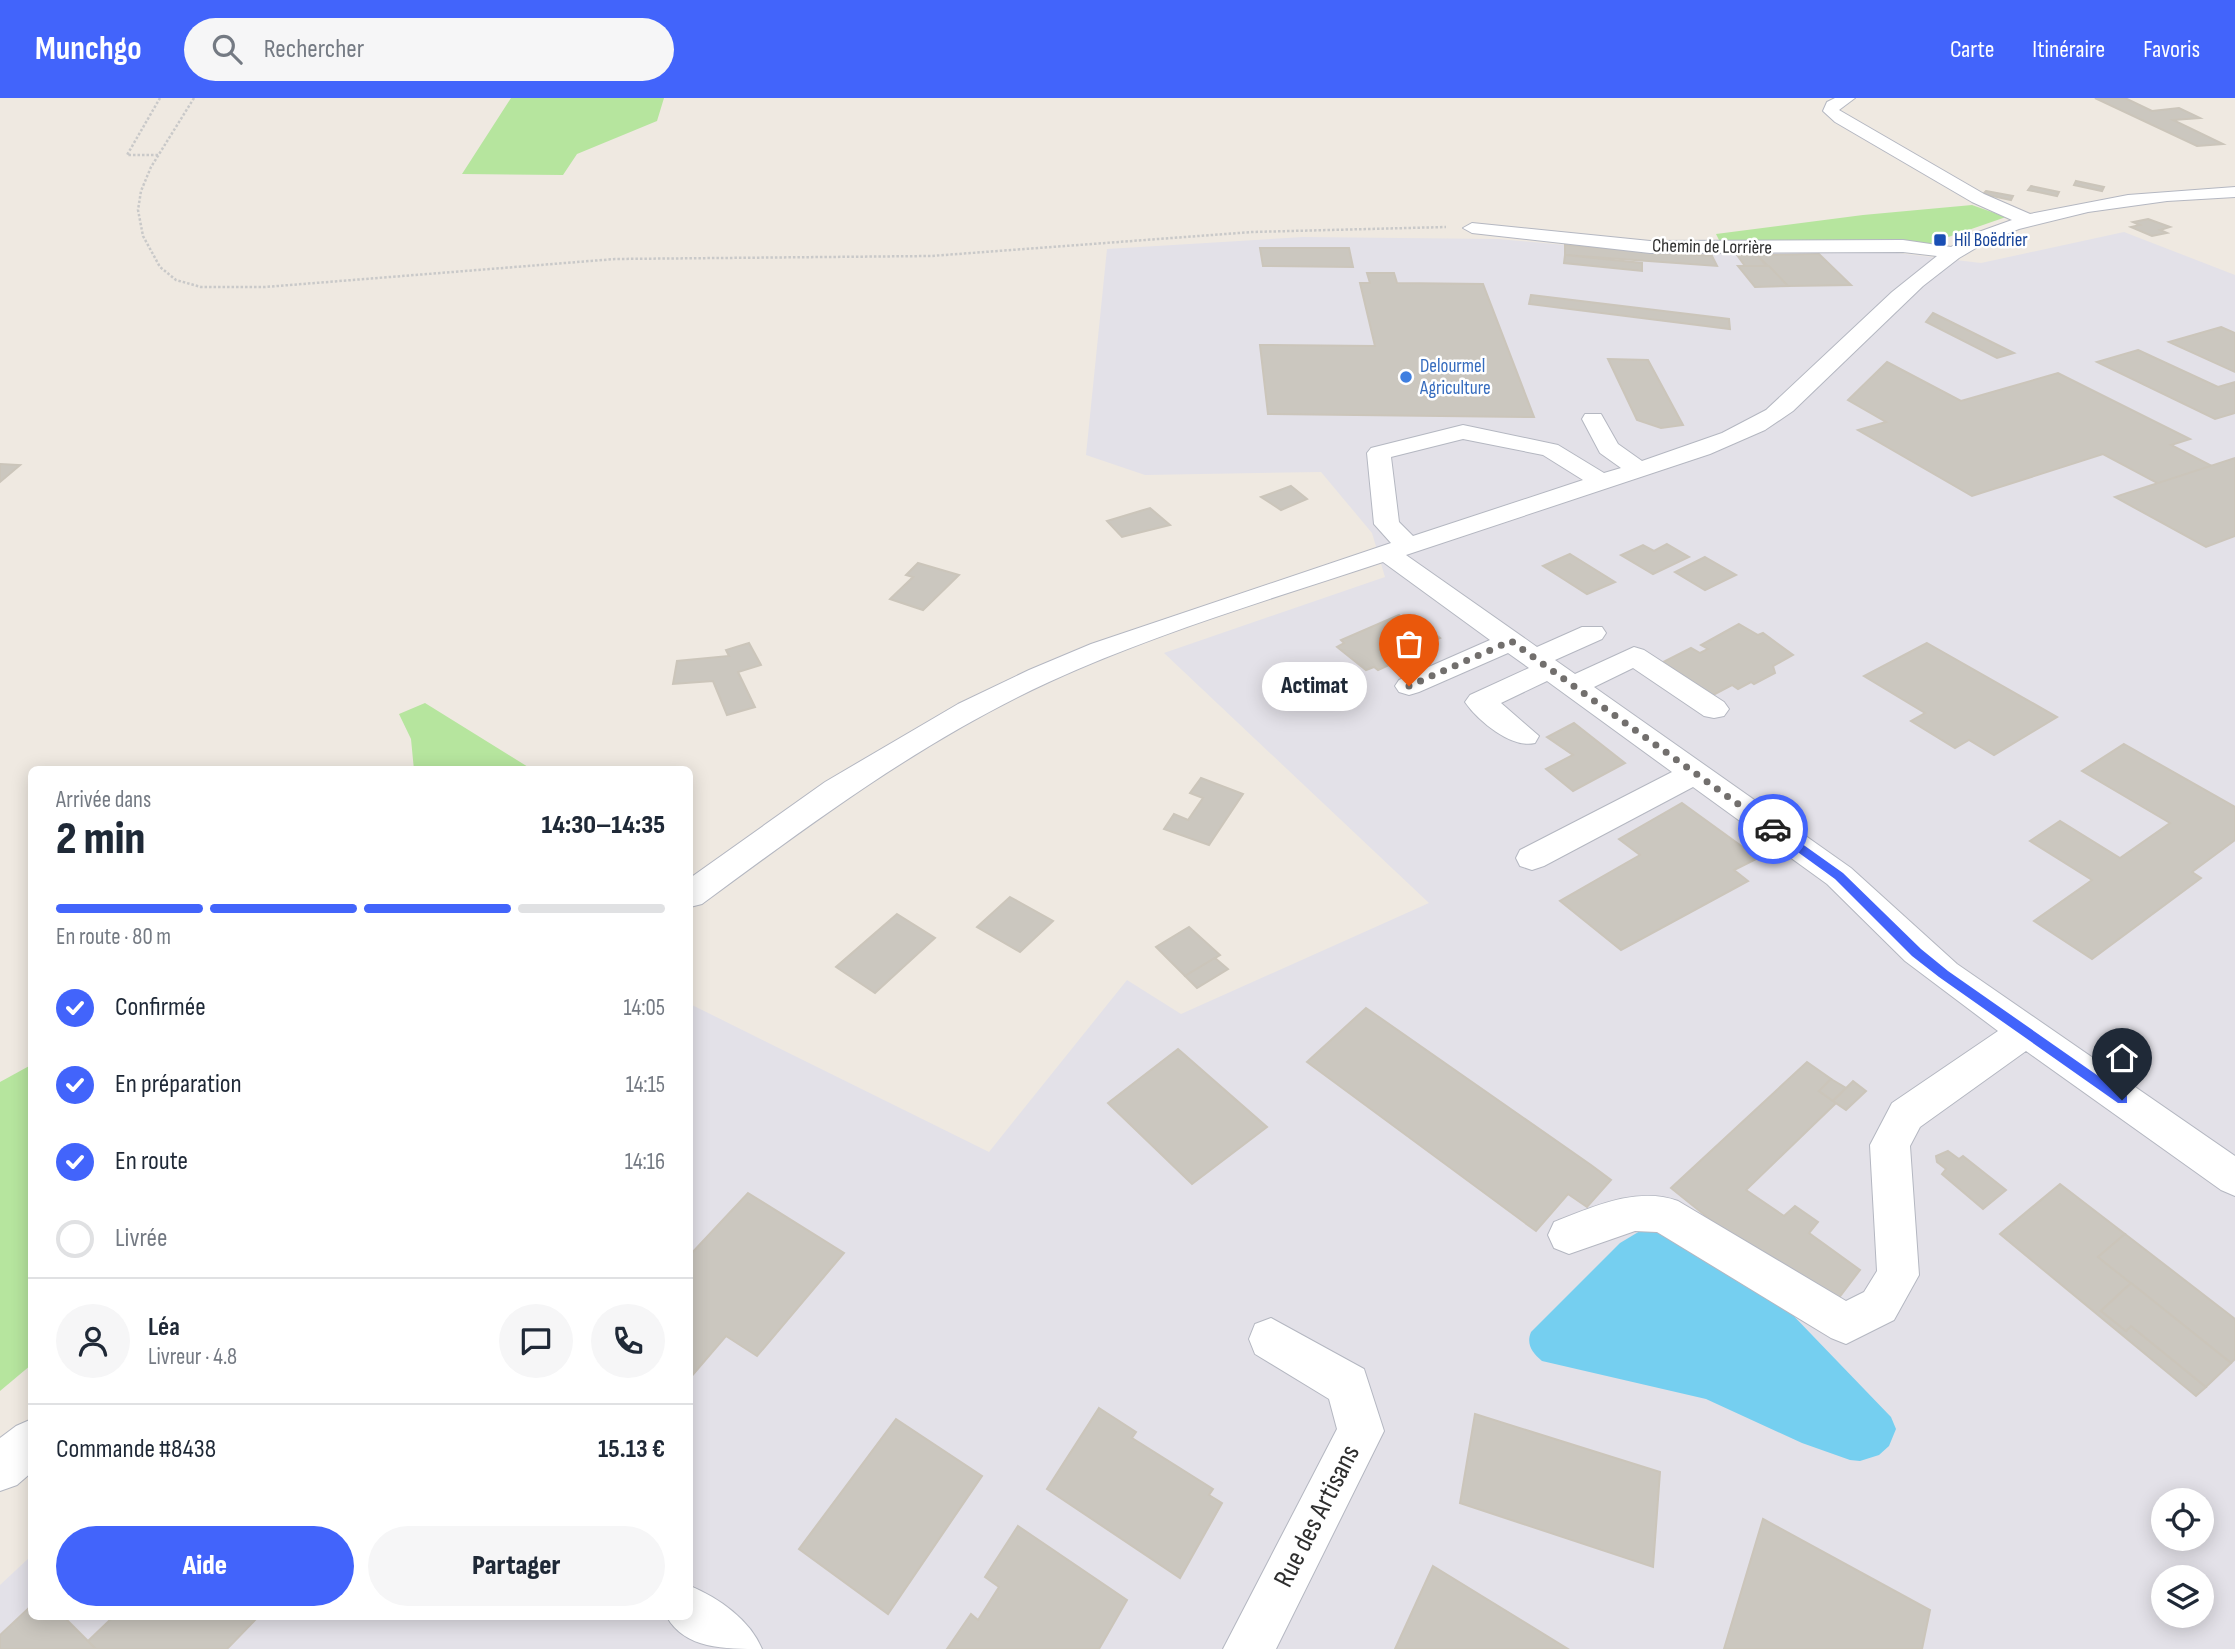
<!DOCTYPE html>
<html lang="fr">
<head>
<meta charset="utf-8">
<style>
	:root { --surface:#fff; --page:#f6f6f7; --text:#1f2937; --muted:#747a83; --line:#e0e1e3; --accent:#4264fb }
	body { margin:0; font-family:"Sofia Sans Condensed",sans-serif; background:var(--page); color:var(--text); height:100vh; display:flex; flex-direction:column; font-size:26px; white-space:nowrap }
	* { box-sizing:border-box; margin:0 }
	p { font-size:23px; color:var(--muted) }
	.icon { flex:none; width:38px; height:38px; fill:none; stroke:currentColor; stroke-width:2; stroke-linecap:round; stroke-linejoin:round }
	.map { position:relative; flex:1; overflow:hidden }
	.details { position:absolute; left:28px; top:668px; width:665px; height:854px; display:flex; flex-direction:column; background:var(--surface); border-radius:10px; box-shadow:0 4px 18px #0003 }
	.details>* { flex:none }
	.tools { position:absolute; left:2151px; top:1390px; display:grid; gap:14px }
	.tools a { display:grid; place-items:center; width:63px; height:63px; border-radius:50%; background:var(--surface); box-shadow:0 4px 18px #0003; font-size:35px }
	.pin { position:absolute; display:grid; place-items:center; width:60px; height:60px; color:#fff; margin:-72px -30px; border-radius:50% 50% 50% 0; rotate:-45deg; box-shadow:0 0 7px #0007 }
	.pin .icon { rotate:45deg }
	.courier { position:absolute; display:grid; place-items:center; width:70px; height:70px; margin:-35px; border:5px solid #4264fb; border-radius:50%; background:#fff; color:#222; box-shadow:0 2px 9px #0007 }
	.bubble { position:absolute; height:49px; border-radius:24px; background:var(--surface); box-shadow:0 4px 18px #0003; font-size:23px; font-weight:800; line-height:49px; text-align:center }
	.headline em { font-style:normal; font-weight:800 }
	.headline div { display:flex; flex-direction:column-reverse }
	.headline { display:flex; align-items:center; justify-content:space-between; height:119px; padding:0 28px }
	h1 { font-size:46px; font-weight:800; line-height:52px }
	.bar { display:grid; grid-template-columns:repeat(4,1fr); gap:10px 7px; align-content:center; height:84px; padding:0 28px }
	.bar i { height:9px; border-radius:5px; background:var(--line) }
	.bar .current { background:var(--accent) }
	.bar p { grid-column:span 4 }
	.line { display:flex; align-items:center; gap:18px; padding:0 28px; border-top:2px solid var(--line) }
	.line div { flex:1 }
	.round { display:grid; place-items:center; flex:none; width:74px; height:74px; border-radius:37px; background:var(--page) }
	ol { padding:0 28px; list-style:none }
	li { display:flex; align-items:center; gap:21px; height:77px }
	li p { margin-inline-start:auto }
	li .icon { padding:7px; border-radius:50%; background:var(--accent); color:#fff; stroke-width:4 }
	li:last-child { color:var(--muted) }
	li i { width:38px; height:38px; border:4px solid var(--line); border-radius:50% }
	.button { display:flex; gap:14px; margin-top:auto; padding:14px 28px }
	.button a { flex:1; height:80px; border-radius:42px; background:var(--accent); color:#fff; font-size:28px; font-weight:800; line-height:80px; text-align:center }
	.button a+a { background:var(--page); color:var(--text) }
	header { display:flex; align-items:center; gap:42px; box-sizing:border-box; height:98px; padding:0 35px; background:var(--accent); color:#fff }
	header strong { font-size:33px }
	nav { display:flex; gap:38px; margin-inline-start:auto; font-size:24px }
	.search { width:490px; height:63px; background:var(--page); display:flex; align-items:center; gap:18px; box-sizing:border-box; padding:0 24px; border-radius:38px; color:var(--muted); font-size:26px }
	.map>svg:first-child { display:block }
</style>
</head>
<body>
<header>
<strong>Munchgo</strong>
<div class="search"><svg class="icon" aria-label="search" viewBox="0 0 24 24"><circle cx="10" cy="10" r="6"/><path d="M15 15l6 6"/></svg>Rechercher</div>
<nav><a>Carte</a><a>Itinéraire</a><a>Favoris</a></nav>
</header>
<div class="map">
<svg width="2235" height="1551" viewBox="0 0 2235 1551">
	<rect width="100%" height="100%" fill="#efe9e1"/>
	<path fill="#e3e1e8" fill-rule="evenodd" d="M2124,134l111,43v1374h-2235v-64l31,-29 1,61h658v-613l299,148 138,-172 54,34 248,-111 -265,-250 221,-76 -13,-44 -51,-61 -176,3 -59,-20 21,-206 196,-12 195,2 155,14h244l84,10zM2163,1402h39v38h-39zM2163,1479h39v38h-39z"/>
	<g fill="#b6e59e">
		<polygon points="511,0 664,0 657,23 577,56 563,77 462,76"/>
		<polygon points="1972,107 2006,119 1931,145 1720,144 1716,136 1863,117"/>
		<polygon points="425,605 533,672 414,672 411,641 399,616"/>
		<polygon points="31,967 31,1267 0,1293 0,984"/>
	</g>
	<path fill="#75cff0" d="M1645,1130h13l128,80 105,109 5,12 -7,17 -10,9 -19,6 -10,-1 -48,-17 -96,-44 -164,-38c-10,-8 -16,-17 -11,-29l89,-89z"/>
	<g fill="#cbc7bf" stroke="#cbc5ba" stroke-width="2">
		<polygon points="2095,0 2125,0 2152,13 2179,10 2200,20 2173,22 2223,46 2197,48"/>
		<polygon points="2076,83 2104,89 2102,93 2074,87"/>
		<polygon points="2031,88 2059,94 2057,98 2028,92"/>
		<polygon points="1986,93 2013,98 2011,102 1983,96"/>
		<polygon points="2148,121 2170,129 2160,132 2167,135 2152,138 2131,129 2140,127 2133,124"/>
		<polygon points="1565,147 1712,158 1717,168 1565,157"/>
		<polygon points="1260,150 1349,150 1353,169 1263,168"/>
		<polygon points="1819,156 1851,187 1788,188 1757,157"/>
		<polygon points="1565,157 1642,165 1642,173 1564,165"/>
		<polygon points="1737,157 1757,157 1767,168 1745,168"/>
		<polygon points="1738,168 1769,168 1788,188 1755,189"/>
		<polygon points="1367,175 1394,175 1397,185 1483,186 1534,319 1268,316 1260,247 1375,248 1360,185 1370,185"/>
		<polygon points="1531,197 1729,221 1730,231 1529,206"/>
		<polygon points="1933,215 2014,255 1997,260 1926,224"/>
		<polygon points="2221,229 2235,235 2235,274 2169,244"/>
		<polygon points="2138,252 2218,289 2235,284 2235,315 2215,321 2097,264"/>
		<polygon points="1608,261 1648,262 1683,327 1661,330 1637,322"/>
		<polygon points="1887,264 1961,303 2058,275 2190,341 2171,347 2212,368 2159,386 2103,356 1972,398 1858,332 1886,324 1848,302"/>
		<polygon points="2235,360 2235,438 2206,449 2115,399"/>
		<polygon points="0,366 20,367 0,384"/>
		<polygon points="1291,388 1307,401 1281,412 1261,399"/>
		<polygon points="1150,410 1170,427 1122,439 1107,423"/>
		<polygon points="1667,446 1689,459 1653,476 1621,457 1643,447 1654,453"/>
		<polygon points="1570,456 1615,484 1587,496 1543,468"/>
		<polygon points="1705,459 1736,477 1705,492 1675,474"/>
		<polygon points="918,465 959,477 923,512 890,501 913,479 906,477"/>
		<polygon points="1399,517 1403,521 1410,517 1440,540 1433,543 1437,545 1378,572 1374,569 1366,572 1337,549 1344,545 1341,542"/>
		<polygon points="1739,526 1758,537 1763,535 1793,557 1773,568 1775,575 1754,586 1751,584 1738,591 1732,587 1713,597 1663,564 1691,550 1700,555 1708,551 1701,547"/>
		<polygon points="749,545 761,567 738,574 755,609 727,617 713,583 673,586 677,563 729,558 726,552"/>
		<polygon points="1927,545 2057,619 1994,657 1969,642 1955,650 1911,623 1925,615 1864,578"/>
		<polygon points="1574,625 1625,665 1573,693 1546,671 1573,657 1547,639"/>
		<polygon points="2124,646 2235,709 2235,742 2192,774 2201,780 2092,861 2034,823 2092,782 2030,743 2060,723 2120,760 2170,725 2082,673"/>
		<polygon points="1201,680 1243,696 1209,747 1164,731 1174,716 1188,722 1203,700 1190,695"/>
		<polygon points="1682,705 1758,760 1734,772 1748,783 1621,852 1560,803 1640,757 1619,741"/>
		<polygon points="1010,799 1053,823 1020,854 977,829"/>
		<polygon points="897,816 935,840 875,895 836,869"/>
		<polygon points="1189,829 1220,857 1185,878 1156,849"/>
		<polygon points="1215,860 1228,871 1197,890 1185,878"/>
		<polygon points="1366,910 1591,1067 1611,1082 1587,1109 1568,1096 1536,1133 1307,964"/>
		<polygon points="1178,951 1267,1029 1192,1086 1108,1005"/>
		<polygon points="1807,964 1831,981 1819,993 1836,1005 1746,1092 1784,1118 1795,1108 1818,1124 1809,1135 1860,1172 1835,1205 1712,1123 1671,1090"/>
		<polygon points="1831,981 1846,990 1833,1003 1819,993"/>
		<polygon points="1853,983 1866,993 1846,1012 1833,1003"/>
		<polygon points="1948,1053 1959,1061 1963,1058 2006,1092 1983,1111 1942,1076 1946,1071 1937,1064 1936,1058"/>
		<polygon points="2060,1086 2125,1136 2098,1159 2131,1185 2101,1213 2126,1233 2131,1228 2206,1289 2196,1298 2000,1136"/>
		<polygon points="748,1095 844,1155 757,1258 726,1238 690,1280 690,1157"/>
		<polygon points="2125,1136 2235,1221 2235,1261 2231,1265 2098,1159"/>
		<polygon points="2131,1185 2231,1265 2206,1289 2131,1228 2126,1233 2101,1213"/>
		<polygon points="1099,1310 1136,1334 1132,1340 1213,1391 1209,1397 1222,1405 1180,1480 1047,1391"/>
		<polygon points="1475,1316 1660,1374 1653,1469 1460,1405"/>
		<polygon points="896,1321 982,1378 888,1516 799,1451"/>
		<polygon points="1763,1421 1930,1512 1922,1551 1724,1551"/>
		<polygon points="1018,1428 1127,1502 1099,1551 947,1551 971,1516 978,1522 999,1489 985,1479"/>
		<polygon points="1433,1468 1568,1551 1395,1551"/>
		<polygon points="32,1507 32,1519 64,1519 96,1551 0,1551 0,1537"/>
		<polygon points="113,1519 258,1519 227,1551 96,1551 88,1543"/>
	</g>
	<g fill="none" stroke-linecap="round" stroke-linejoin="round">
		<g stroke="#b4b7c1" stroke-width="2">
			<g id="minor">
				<path d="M1835,0h20l-16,12 145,84 46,20 98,-19 107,-8v10l-68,4 -79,11 -69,17 -33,13 -27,16 -36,28 -130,125 -28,19 -55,24 -304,101 131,92 45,-20h20l4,6 -4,6 -47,21 20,14 59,-27 10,3 80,52 5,7 -5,7 -10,2 -10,-2 -71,-48 -39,19 257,181 106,96 278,192v40l-14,-6 -195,-139 -106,76 -10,19 9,129 -25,45 -48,24 -15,-6 -174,-106 -22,-1 -66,23 -15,-6 -6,-13 6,-13c39,-15 83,-36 124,-21l168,100 18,-9 13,-21 -7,-126 22,-42 106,-72 -93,-70 -78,-77 -134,-97 -149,79 -12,4 -12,-4 -4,-8 4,-8 152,-78 -125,-91 -46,22 38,33 -4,7c-23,6 -57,-22 -70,-41l5,-7 59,-27 -21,-15 -89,39 -10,3 -10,-3 -4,-6 4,-6 91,-40 -107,-78c-112,37 -227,71 -334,120 -126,58 -236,140 -347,222l-12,3v-29l135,-96 133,-78 71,-34 62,-26 300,-101 -17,-19 -7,-71 4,-5 92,-23 95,20 46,28 17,-5 -21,-15 -18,-34 3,-5h16l17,30 24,17 80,-28 44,-23 126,-118 45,-36 -34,-4 -253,1 -178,-20 -9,-5 9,-5 178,18 253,-1 48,7 22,-13 39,-14 -40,-18 -137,-80 -12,-11 4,-9zM1463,341l80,16 40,25 -170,56 -14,-14 -8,-65z"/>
				<polygon points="1271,1220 1364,1271 1384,1333 1276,1551 1223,1551 1337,1331 1329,1301 1255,1256 1249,1241 1255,1226"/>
				<polygon points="32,1321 32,1374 17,1387 0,1393 0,1340 16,1328"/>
				<path d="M690,1488c29,12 60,34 72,63 -38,0 -77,0 -95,-32h23z"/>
			</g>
		</g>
		<g stroke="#c9c9c9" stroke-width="2.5" stroke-dasharray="2.5 2" stroke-linecap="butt">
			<polyline points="194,0 151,69 141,93 138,112 143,138 160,169 176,182 201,189 265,189 615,161 931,158 1252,134 1446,129"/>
			<polyline points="158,57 127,57 160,0"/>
		</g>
		<use href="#minor" fill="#fff" fill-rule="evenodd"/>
	</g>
	<polygon fill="#4264fb" points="1770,728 1777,728 1843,775 1921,851 1948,873 2127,998 2127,1005 2118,1005 1939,879 1912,858 1835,781 1770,734"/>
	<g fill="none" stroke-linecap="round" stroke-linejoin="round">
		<polyline stroke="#726f6d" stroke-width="7" stroke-dasharray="0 12.6" points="1409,588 1511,543 1773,731"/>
	</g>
	<rect fill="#1a4fb4" stroke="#fff" stroke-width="2.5" x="1933" y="135" width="14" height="14" rx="3.5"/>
	<circle fill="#3f7fe0" stroke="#fff" stroke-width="2.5" cx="1406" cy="279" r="7"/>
	<g text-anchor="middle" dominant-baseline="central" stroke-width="5" stroke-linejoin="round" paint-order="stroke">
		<g font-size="19" fill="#164399" stroke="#fff" text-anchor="start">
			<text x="1954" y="142">Hil Boëdrier</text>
		</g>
		<g font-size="19" fill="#2e2e2e" stroke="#fff">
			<text transform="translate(1712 149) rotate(1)">Chemin de Lorrière</text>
		</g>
		<g font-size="19" fill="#366cbe" stroke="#fff" text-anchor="start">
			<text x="1420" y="268">Delourmel<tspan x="1420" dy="22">Agriculture</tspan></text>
		</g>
		<g font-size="28" fill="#2e2e2e" stroke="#fff">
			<text transform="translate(1317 1418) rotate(-63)">Rue des Artisans</text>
		</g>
	</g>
</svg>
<div class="tools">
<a><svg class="icon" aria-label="locate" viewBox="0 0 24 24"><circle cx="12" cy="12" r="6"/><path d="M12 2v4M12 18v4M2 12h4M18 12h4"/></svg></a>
<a><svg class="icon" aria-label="layers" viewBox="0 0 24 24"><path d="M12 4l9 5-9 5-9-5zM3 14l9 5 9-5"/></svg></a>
</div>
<div class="pin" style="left:1409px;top:588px;background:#ea580c"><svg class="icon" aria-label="bag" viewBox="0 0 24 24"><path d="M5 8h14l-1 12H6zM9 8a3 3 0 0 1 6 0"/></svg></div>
<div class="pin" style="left:2122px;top:1002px;background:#1f2937"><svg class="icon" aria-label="home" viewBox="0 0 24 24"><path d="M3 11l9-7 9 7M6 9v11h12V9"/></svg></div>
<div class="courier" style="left:1773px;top:731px"><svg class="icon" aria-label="car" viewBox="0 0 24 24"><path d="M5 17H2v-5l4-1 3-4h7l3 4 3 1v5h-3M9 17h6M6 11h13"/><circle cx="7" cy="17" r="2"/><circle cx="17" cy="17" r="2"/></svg></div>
<div class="bubble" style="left:1262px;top:564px;width:105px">Actimat</div>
<section class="details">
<div class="headline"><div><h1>2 min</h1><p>Arrivée dans</p></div><em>14:30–14:35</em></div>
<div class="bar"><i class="current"></i><i class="current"></i><i class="current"></i><i></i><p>En route · 80 m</p></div>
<ol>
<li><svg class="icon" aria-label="check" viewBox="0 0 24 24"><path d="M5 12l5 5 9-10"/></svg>Confirmée<p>14:05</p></li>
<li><svg class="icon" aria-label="check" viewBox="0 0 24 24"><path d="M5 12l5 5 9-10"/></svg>En préparation<p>14:15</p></li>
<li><svg class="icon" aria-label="check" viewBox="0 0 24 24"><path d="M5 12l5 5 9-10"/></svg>En route<p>14:16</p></li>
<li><i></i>Livrée</li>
</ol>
<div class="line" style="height:126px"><a class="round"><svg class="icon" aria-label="person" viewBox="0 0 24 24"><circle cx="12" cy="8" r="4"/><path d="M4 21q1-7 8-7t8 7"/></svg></a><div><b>Léa</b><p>Livreur · 4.8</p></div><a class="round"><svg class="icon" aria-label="chat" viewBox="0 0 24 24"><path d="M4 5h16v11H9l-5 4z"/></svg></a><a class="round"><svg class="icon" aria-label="phone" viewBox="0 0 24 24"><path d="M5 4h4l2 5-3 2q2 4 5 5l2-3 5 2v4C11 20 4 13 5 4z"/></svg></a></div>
<div class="line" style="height:91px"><div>Commande #8438</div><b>15.13 €</b></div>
<div class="button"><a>Aide</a><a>Partager</a></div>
</section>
</div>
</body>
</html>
